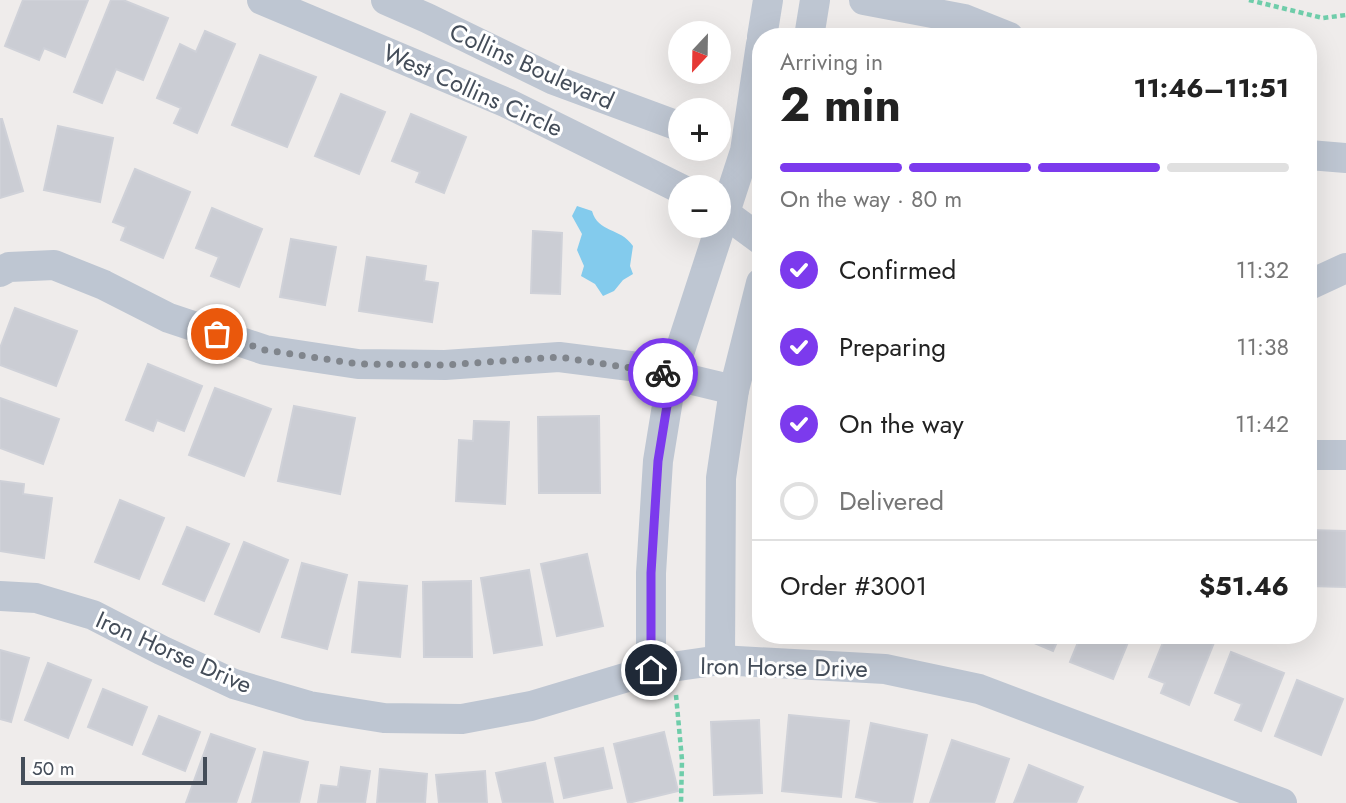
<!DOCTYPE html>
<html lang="en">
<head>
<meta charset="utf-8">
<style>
	:root { --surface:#fff; --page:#f2f2f2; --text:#222; --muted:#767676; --line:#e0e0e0; --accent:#7c3aed }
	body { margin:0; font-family:Jost,sans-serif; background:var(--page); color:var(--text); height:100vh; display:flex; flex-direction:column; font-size:26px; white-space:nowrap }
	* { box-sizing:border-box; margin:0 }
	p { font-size:23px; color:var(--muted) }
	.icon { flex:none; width:38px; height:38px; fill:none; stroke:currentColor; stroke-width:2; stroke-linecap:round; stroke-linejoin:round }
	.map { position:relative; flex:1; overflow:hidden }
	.details { position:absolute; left:752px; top:28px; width:565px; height:616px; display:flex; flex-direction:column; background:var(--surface); border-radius:28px; box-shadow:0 7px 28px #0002 }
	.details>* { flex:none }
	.needle { width:46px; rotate:202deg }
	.buttons { position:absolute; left:668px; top:21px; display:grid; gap:14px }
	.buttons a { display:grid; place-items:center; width:63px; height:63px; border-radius:50%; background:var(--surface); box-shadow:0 7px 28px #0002; font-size:35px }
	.scale { position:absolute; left:21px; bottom:18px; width:186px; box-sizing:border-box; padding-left:7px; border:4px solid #444d59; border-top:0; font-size:19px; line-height:24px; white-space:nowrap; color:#444d59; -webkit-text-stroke:5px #fff; paint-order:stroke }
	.pin { position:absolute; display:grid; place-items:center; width:60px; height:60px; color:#fff; margin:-30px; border:4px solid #fff; border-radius:50%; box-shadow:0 2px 7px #0007 }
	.courier { position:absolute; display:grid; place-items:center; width:70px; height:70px; margin:-35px; border:5px solid #7c3aed; border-radius:50%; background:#fff; color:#222; box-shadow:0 2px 9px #0007 }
	.overview em { font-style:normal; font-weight:700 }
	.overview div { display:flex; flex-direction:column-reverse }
	.overview { display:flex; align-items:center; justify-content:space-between; height:119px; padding:0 28px }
	h1 { font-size:46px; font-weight:700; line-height:52px }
	.bar { display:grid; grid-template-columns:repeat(4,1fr); gap:10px 7px; align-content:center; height:84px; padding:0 28px }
	.bar i { height:9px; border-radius:5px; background:var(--line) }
	.bar .current { background:var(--accent) }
	.bar p { grid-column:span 4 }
	.line { display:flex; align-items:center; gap:18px; padding:0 28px; border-top:2px solid var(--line) }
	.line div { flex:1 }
	ol { padding:0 28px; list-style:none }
	li { display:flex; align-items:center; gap:21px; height:77px }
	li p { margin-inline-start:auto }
	li .icon { padding:7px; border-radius:50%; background:var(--accent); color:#fff; stroke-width:4 }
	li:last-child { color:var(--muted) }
	li i { width:38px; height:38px; border:4px solid var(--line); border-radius:50% }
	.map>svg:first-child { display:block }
</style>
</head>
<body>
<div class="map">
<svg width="1346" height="803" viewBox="0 0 1346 803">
	<rect width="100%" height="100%" fill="#efeceb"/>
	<path fill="#83cbed" d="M577,206l15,5c6,22 28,16 41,35l-3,20 3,8 -10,6 -9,11 -11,5 -8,-12 -14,-8 3,-10 -7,-16 5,-16 -10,-18z"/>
	<g fill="#cbcdd4" stroke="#cfd1d8" stroke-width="2">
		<polygon points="23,0 88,0 65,57 44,48 39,60 5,46"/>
		<polygon points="111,0 123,0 168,18 143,80 116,69 102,103 74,92"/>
		<polygon points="205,31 235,44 197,133 174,123 181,108 157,98 180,44 196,52"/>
		<polygon points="260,55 316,77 287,147 232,125"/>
		<polygon points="341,94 385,112 359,174 315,156"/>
		<polygon points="411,114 466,137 444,193 416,182 420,172 392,161"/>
		<polygon points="0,119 2,119 23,191 0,198"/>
		<polygon points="58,126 113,138 100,202 44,190"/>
		<polygon points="135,169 190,192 163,258 121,240 126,227 113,222"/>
		<polygon points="212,208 262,229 239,287 211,276 219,257 196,248"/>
		<polygon points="533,231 562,233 560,294 531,293"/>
		<polygon points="291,239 336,247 325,305 280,297"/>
		<polygon points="367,257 426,266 424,281 438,283 432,322 359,311"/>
		<polygon points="15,308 77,331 56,386 0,365 0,348"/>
		<polygon points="148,364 202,386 184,431 157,420 153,431 126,420"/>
		<polygon points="215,388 271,409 244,476 189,455"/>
		<polygon points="0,398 59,419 43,464 0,448"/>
		<polygon points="294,406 355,418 340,494 278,481"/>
		<polygon points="599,416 600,493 539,493 538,417"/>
		<polygon points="474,421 509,422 505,504 456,501 459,440 473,441"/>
		<polygon points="0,481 24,484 23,494 52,498 44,558 0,551"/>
		<polygon points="120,500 164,518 139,579 95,562"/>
		<polygon points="187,527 229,544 204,601 163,584"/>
		<polygon points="1309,530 1346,531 1346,587 1309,586"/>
		<polygon points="244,542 288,560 259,632 215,614"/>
		<polygon points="587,554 603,626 557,636 541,564"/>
		<polygon points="302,563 347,575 327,649 282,637"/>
		<polygon points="529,570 542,645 494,653 481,578"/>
		<polygon points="471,581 472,657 424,657 423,582"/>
		<polygon points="359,582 407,586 400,657 352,652"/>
		<polygon points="1029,635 1060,635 1053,651 1027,640"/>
		<polygon points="1081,635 1131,635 1113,679 1070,662"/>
		<polygon points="1166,635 1203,635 1215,640 1189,705 1161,693 1165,683 1149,677"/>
		<polygon points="0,650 29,658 11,722 0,719"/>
		<polygon points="1231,652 1284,673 1261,731 1235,720 1242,704 1215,693"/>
		<polygon points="48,663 91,680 68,738 25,720"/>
		<polygon points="1297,680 1343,699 1321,755 1275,736"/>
		<polygon points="103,689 147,707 132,745 88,727"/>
		<polygon points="789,715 849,721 841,797 782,791"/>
		<polygon points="159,716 200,732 185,771 143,754"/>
		<polygon points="759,720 762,793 714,795 711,722"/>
		<polygon points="871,723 927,735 912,803 884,803 856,797"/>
		<polygon points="664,732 678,791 628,803 614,744"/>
		<polygon points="211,734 255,749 236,803 186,803"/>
		<polygon points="952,740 1009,759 994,803 930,803"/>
		<polygon points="603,748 612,788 564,798 555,758"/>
		<polygon points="264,752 308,762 299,803 252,803"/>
		<polygon points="545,763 553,803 503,803 496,773"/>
		<polygon points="1029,765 1083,787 1076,803 1014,803"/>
		<polygon points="341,767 370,771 365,803 318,803 321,785 338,787"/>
		<polygon points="380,769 427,774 425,803 377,803"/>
		<polygon points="485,771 487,803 439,803 436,775"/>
	</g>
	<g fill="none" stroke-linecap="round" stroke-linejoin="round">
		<g stroke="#6fcdaa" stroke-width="4.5" stroke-dasharray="5 3.5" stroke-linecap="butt">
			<polyline points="1249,0 1323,18 1346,15"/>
			<polyline points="676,695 682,760 681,803"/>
		</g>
		<g stroke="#bec6d2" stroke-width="30">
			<polyline points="262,0 507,103 681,189"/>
			<polyline points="386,0 427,18 554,80 681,127"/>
			<polyline points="864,0 964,19 1009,37"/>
			<polyline points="762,37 768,0"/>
			<polyline points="809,37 815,0"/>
			<polyline points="1309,155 1346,158"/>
			<polyline points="719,209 761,240"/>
			<polyline points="0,272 9,267 54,265 104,285 169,318 265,350 358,364 445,365 559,357 638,367 734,390"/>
			<polyline points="1309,285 1346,268"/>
			<polyline points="1309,455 1346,455"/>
			<polyline points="0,596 36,598 93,615 161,650 234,684 309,706 384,718 462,719 531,706 651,670 720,660 885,669 979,689 1282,803"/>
			<polyline points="720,660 721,478 734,390 761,283"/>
			<polyline points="651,670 651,573 658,461 672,375 745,151 761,44"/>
		</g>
	</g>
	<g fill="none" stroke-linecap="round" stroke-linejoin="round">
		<polyline stroke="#80858c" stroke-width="7" stroke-dasharray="0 12.6" points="217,334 265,350 358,364 445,365 559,357 663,373"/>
		<polyline stroke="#7c3aed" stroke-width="9" points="651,670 651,573 658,461 672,375 663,373"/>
	</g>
	<g text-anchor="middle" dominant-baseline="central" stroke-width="6" stroke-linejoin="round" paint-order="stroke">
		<g font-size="24" fill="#444d59" stroke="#fff">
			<text transform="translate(532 66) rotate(24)">Collins Boulevard</text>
			<text transform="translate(473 90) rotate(24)">West Collins Circle</text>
			<text transform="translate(174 652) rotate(24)">Iron Horse Drive</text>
			<text transform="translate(784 667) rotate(1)">Iron Horse Drive</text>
		</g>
	</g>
</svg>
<div class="buttons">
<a><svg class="needle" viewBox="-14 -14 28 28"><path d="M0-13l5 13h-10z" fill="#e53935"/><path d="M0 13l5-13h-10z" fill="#767676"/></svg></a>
<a>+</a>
<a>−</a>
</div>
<div class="scale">50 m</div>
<div class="pin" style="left:217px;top:334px;background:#ea580c"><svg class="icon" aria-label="bag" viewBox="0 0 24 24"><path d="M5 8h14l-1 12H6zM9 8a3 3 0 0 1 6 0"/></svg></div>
<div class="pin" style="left:651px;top:670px;background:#1f2937"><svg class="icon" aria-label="home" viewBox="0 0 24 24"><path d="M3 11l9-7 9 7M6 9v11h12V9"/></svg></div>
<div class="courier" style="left:663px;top:373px"><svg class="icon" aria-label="bike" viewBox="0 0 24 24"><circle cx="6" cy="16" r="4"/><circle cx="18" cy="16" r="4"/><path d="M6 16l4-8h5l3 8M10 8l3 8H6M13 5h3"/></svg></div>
<section class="details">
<div class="overview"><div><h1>2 min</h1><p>Arriving in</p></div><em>11:46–11:51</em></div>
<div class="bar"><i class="current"></i><i class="current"></i><i class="current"></i><i></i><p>On the way · 80 m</p></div>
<ol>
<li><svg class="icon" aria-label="check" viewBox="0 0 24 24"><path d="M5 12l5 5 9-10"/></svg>Confirmed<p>11:32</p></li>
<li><svg class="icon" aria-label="check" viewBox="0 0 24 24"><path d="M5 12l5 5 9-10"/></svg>Preparing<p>11:38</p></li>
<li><svg class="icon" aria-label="check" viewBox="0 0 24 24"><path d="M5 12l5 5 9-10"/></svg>On the way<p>11:42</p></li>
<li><i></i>Delivered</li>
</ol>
<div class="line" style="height:91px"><div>Order #3001</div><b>$51.46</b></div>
</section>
</div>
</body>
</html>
